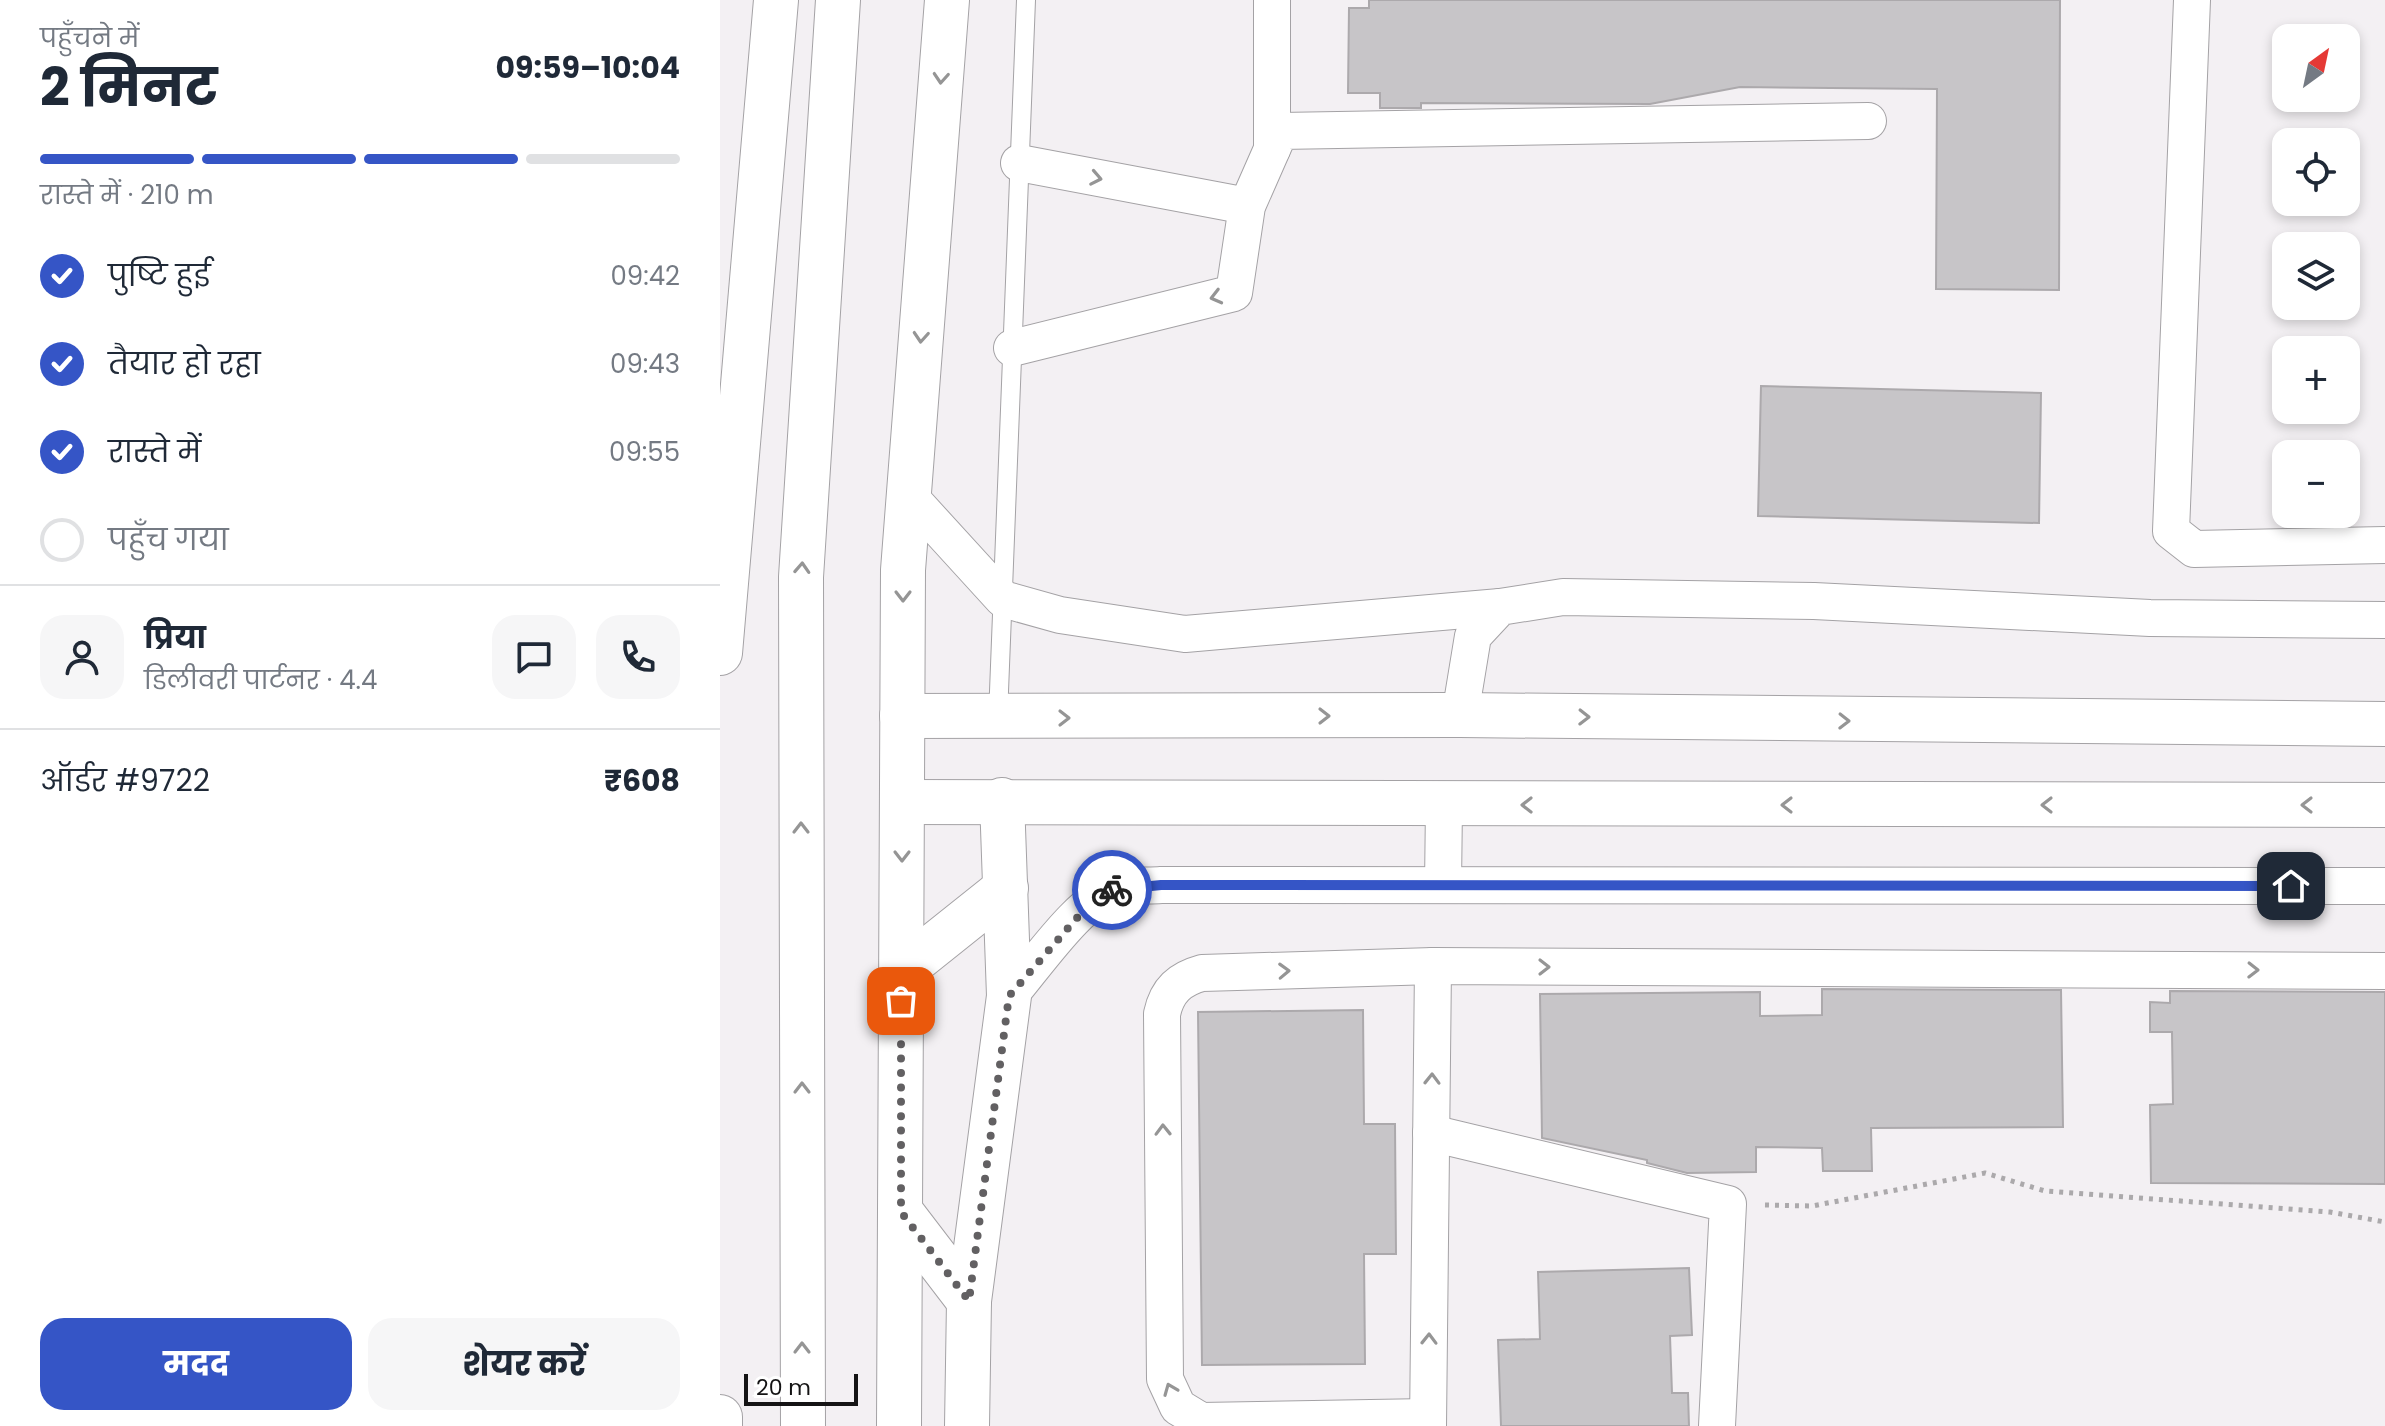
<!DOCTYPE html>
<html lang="hi">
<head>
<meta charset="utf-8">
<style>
	:root { --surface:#fff; --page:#f6f6f7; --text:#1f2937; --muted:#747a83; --line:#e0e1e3; --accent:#3555c6 }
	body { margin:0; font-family:Poppins,"Noto Sans Devanagari",sans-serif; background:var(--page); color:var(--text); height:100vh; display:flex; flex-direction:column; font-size:30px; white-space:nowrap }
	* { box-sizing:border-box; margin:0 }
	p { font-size:26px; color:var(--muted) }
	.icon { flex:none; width:44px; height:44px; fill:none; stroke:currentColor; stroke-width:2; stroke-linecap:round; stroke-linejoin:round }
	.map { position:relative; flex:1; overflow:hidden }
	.sheet { display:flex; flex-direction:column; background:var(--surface); width:720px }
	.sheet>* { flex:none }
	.needle { width:52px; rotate:33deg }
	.tools { position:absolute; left:1552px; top:24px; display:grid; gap:16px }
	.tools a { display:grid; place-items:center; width:88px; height:88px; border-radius:16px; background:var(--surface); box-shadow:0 4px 12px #0003; font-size:40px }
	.scale { position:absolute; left:24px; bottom:20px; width:114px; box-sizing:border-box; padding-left:8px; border:4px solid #141314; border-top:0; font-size:22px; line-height:28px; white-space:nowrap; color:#141314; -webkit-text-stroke:6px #fff; paint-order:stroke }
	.pin { position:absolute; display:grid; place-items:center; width:68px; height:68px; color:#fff; margin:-34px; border-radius:16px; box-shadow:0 4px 12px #0006 }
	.courier { position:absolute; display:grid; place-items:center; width:80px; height:80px; margin:-40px; border:6px solid #3555c6; border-radius:50%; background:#fff; color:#222; box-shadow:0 2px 10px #0007 }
	.summary em { font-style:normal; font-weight:700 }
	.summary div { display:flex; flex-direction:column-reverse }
	.summary { display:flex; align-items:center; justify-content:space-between; height:136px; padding:0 40px }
	h1 { font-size:52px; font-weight:700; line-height:60px }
	.bar { display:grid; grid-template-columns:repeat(4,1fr); gap:12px 8px; align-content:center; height:96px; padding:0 40px }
	.bar i { height:10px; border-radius:6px; background:var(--line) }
	.bar .current { background:var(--accent) }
	.bar p { grid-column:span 4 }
	.line { display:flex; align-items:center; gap:20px; padding:0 40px; border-top:2px solid var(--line) }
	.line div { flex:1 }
	.round { display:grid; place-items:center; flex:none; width:84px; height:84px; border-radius:24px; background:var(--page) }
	ol { padding:0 40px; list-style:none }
	li { display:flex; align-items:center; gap:24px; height:88px }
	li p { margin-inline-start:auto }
	li .icon { padding:8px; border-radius:50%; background:var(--accent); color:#fff; stroke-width:4 }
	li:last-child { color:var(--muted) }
	li i { width:44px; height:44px; border:4px solid var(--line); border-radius:50% }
	.primary-button { display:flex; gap:16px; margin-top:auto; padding:16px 40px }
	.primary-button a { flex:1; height:92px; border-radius:24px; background:var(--accent); color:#fff; font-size:32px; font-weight:700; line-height:92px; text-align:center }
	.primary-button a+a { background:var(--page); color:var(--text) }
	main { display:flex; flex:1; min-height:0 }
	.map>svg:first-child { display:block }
</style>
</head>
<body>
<main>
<section class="sheet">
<div class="summary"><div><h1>2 मिनट</h1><p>पहुँचने में</p></div><em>09:59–10:04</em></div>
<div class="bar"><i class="current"></i><i class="current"></i><i class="current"></i><i></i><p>रास्ते में · 210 m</p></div>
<ol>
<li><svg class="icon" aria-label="check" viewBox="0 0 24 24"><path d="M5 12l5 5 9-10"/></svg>पुष्टि हुई<p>09:42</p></li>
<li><svg class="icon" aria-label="check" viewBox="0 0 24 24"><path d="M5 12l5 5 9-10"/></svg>तैयार हो रहा<p>09:43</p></li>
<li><svg class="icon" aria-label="check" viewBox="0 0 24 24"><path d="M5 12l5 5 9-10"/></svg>रास्ते में<p>09:55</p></li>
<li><i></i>पहुँच गया</li>
</ol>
<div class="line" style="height:144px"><a class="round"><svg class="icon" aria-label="person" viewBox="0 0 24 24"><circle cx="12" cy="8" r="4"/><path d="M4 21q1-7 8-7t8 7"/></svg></a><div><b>प्रिया</b><p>डिलीवरी पार्टनर · 4.4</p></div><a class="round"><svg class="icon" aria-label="chat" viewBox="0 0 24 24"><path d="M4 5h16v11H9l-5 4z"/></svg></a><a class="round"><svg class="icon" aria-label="phone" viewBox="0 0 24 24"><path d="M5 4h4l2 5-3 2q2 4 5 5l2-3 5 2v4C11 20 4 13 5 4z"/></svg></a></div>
<div class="line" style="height:104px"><div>ऑर्डर #9722</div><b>₹608</b></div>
<div class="primary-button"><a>मदद</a><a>शेयर करें</a></div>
</section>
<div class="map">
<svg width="1665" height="1426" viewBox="0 0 1665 1426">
	<rect width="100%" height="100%" fill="#f3f0f3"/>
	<g fill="#c7c5c8" stroke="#aca9ac" stroke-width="2">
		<polygon points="649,0 1340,0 1339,290 1216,289 1217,89 1020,87 930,104 701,103 701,108 660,108 660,93 628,93 629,8 649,8"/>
		<polygon points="1041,386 1321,393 1319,523 1038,516"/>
		<polygon points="1102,989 1341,990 1343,1127 1151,1128 1152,1171 1103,1171 1102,1148 1036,1147 1036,1172 967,1173 927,1163 927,1160 822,1138 820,994 1040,992 1040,1016 1102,1015"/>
		<polygon points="1450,991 1665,992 1665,1184 1431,1183 1430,1105 1453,1104 1452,1032 1430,1032 1430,1002 1450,1003"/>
		<polygon points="643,1010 644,1124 675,1124 676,1254 644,1254 645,1364 482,1365 478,1012"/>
		<polygon points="969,1268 972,1335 950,1336 952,1393 968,1393 969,1426 781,1426 778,1340 820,1339 818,1272"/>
	</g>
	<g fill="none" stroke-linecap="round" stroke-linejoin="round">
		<g stroke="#a4a2a5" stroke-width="20">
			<polyline id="service" points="278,717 306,0"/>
		</g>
		<g stroke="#a4a2a5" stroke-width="38">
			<g id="minor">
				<polyline points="1472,0 1451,531 1474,549 1665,545"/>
				<polyline points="552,149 552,0"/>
				<polyline points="299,163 527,206"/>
				<polyline points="292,348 514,293 527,206 560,131 1148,121"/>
				<polyline points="189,496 283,599 340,615 465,634 780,607"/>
				<polyline points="740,715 753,636 780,607 843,597 1094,601 1430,618 1665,620"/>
				<polyline points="723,885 724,805"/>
				<path d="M289,996c25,-28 72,-99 109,-108 13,-3 29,-2 43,-3l1224,1"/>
				<polyline points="711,1133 1008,1204 997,1426"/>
				<path d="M708,1417l-227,4 -23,-14 -13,-28 -3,-365c5,-24 18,-35 40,-41l231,-7 952,5"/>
				<polyline points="708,1426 713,966"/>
			</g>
		</g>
		<g stroke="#a4a2a5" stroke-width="46">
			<g id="tertiary">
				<polyline points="0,653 56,0"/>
				<polyline points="182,716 740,715 1665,724"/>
				<polyline points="182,802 1665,805"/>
				<polyline points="0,1417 0,1426"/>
				<polyline points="247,1426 249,1301 289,996 282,800"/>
			</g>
		</g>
		<g stroke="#a4a2a5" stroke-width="46">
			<g id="secondary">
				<polyline points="182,971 286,888"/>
				<polyline points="181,1212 249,1301"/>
				<polyline points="83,1426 81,577 118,0"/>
				<polyline points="179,1426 183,570 227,0"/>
			</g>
		</g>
		<polyline stroke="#aba9ab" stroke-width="5" stroke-dasharray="4 6" stroke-linecap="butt" points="1045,1205 1092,1206 1265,1173 1325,1191 1610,1212 1665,1222"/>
		<use href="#service" stroke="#fff" stroke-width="18"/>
		<use href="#minor" stroke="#fff" stroke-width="36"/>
		<use href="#tertiary" stroke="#fff" stroke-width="44"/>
		<use href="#secondary" stroke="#fff" stroke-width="44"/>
	</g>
	<defs><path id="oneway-chevron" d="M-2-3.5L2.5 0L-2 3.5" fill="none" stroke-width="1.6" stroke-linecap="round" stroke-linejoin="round" transform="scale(2)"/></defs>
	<g stroke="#959595">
		<use href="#oneway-chevron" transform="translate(221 78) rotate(94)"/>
		<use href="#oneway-chevron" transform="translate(376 178) rotate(11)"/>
		<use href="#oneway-chevron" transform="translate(496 297) rotate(166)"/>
		<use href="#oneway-chevron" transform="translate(201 337) rotate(94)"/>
		<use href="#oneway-chevron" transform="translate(82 568) rotate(-87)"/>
		<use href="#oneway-chevron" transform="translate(183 596) rotate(90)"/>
		<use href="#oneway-chevron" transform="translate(604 716)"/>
		<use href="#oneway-chevron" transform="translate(864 717) rotate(1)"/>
		<use href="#oneway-chevron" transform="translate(344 718)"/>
		<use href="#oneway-chevron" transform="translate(1124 721) rotate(1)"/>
		<use href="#oneway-chevron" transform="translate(807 805) rotate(-180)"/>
		<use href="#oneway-chevron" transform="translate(1067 805) rotate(-180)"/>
		<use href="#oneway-chevron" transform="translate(1327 805) rotate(-180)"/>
		<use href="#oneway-chevron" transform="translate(1587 805) rotate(-180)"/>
		<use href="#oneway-chevron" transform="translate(81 828) rotate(-90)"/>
		<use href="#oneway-chevron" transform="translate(182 856) rotate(90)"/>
		<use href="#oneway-chevron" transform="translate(824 967)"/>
		<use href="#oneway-chevron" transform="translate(1533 970) rotate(1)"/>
		<use href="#oneway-chevron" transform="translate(564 971) rotate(-2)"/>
		<use href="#oneway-chevron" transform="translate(712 1079) rotate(-89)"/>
		<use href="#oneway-chevron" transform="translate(82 1088) rotate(-90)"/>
		<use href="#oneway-chevron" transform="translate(443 1130) rotate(-91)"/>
		<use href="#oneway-chevron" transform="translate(709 1339) rotate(-89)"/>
		<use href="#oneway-chevron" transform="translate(82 1348) rotate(-90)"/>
		<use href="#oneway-chevron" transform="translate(450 1389) rotate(-112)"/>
	</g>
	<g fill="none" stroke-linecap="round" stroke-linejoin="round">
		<polyline stroke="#626062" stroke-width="8" stroke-dasharray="0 14.4" points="181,1001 181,1212 249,1301 289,996 363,911 377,898 392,890"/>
		<polyline stroke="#3555c6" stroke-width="10" points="392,890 441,885 1571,886"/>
	</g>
</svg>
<div class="tools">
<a><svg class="needle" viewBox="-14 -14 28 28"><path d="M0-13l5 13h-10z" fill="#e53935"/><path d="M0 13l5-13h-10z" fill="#747a83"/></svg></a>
<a><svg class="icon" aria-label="locate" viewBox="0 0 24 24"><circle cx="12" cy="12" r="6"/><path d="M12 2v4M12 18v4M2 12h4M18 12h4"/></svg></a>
<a><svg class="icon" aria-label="layers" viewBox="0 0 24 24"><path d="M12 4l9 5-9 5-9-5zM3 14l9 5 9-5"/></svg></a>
<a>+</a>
<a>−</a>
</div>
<div class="scale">20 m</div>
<div class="pin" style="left:181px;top:1001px;background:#ea580c"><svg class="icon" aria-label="bag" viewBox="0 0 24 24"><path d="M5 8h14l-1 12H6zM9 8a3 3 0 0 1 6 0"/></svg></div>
<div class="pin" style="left:1571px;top:886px;background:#1f2937"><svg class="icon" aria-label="home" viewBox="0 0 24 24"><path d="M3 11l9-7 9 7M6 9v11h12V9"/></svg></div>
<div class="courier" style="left:392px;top:890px"><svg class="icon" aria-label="bike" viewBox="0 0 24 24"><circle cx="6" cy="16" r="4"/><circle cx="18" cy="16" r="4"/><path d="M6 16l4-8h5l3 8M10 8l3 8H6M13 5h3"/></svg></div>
</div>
</main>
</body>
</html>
